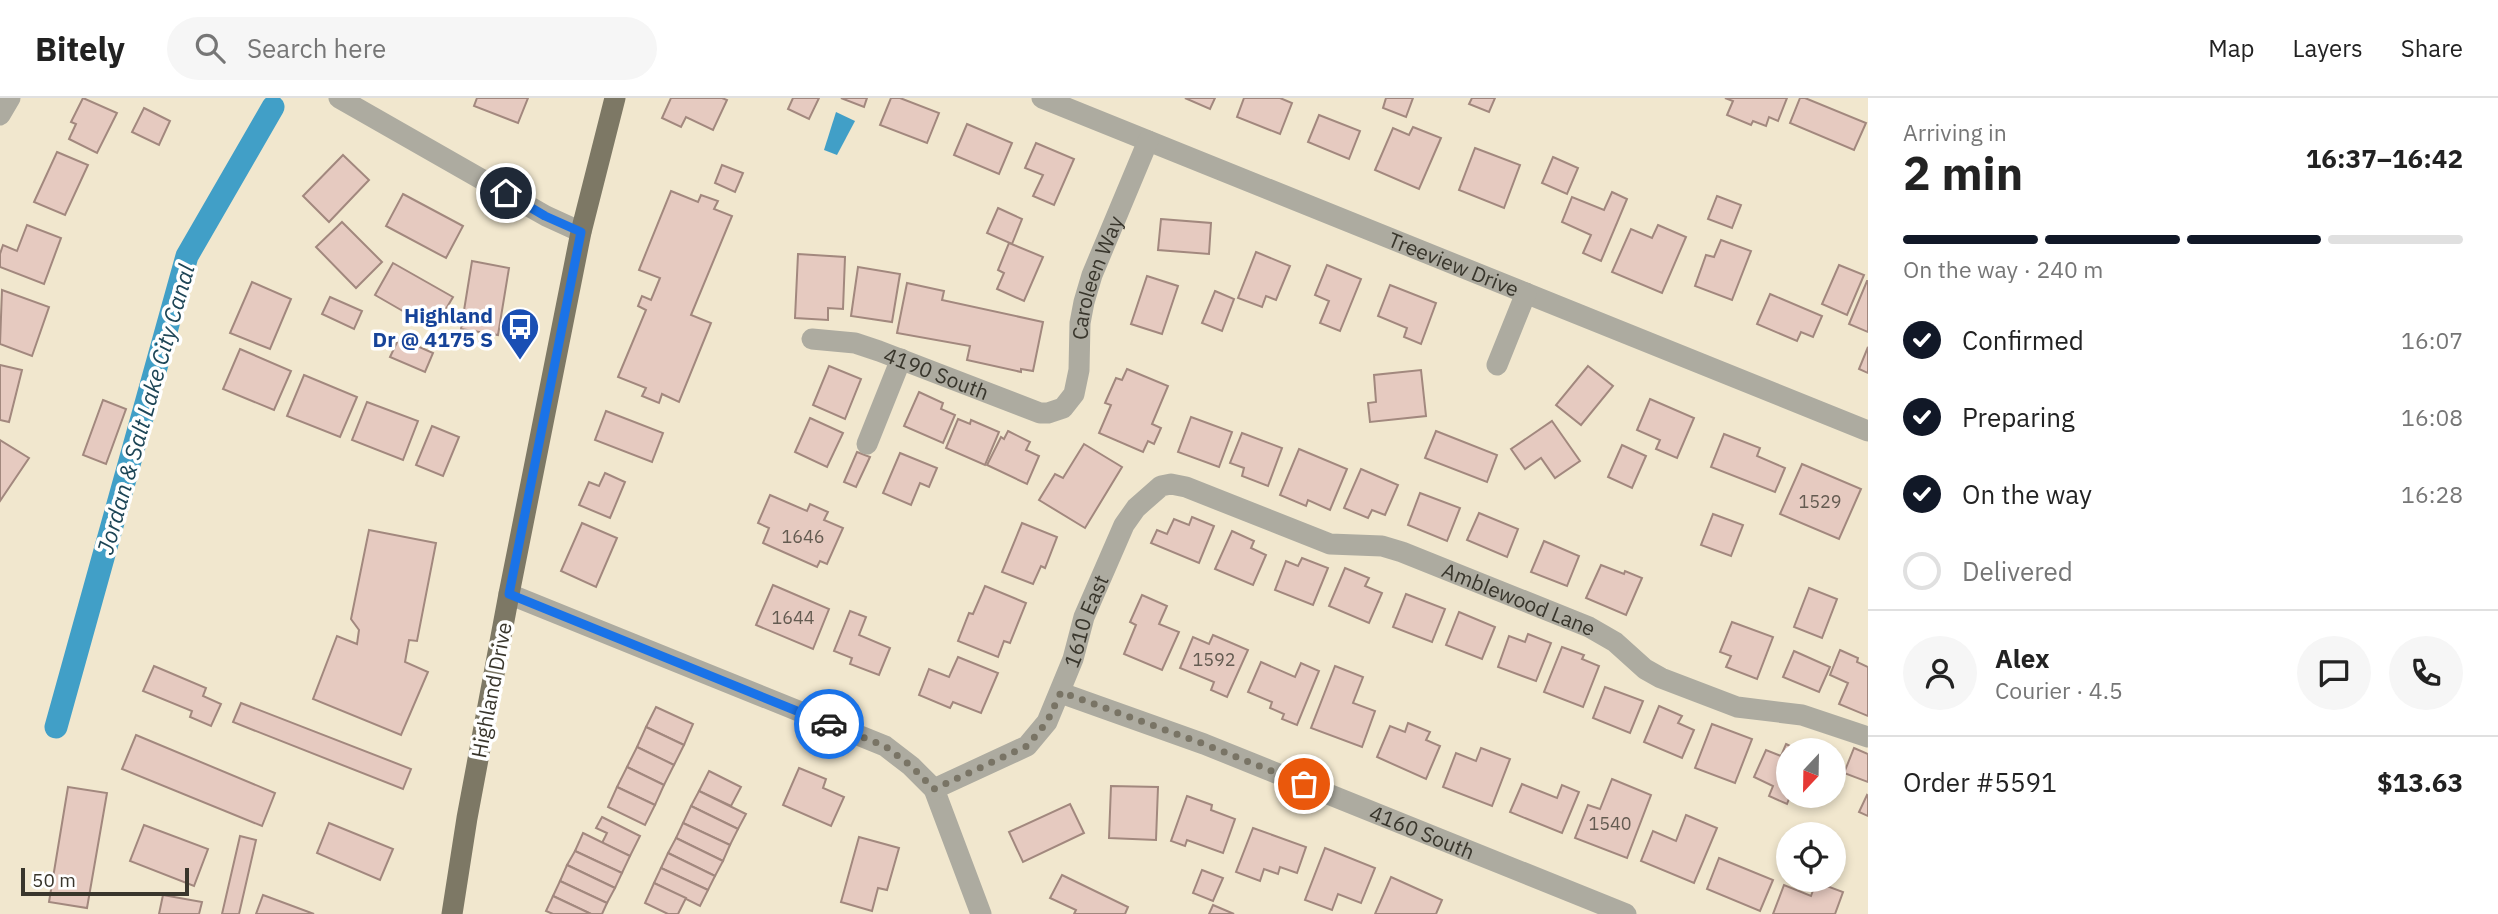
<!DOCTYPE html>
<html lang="en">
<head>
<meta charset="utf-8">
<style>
	:root { --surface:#fff; --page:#f6f6f6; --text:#222; --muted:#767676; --line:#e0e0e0; --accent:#111827 }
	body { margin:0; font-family:"IBM Plex Sans",sans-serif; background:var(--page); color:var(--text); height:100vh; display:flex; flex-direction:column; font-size:26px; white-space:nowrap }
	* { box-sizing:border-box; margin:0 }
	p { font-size:23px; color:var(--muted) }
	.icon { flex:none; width:38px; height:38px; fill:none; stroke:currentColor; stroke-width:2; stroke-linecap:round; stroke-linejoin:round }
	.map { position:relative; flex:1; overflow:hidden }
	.sheet { display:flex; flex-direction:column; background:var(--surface); width:630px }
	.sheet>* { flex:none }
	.needle { width:46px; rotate:202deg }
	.buttons { position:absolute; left:1776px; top:640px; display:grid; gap:14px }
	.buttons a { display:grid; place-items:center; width:70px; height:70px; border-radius:50%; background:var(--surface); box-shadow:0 4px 10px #0003; font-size:35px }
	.scale { position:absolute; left:21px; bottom:18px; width:168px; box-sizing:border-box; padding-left:7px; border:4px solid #39362c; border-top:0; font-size:19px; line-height:24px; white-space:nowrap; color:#39362c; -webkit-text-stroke:5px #fff; paint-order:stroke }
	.pin { position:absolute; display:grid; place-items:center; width:60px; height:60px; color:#fff; margin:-30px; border:4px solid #fff; border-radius:50%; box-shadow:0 2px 7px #0007 }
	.courier { position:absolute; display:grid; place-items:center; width:70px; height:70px; margin:-35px; border:5px solid #1a73e8; border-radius:50%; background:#fff; color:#222; box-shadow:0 2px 9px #0007 }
	.summary em { font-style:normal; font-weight:700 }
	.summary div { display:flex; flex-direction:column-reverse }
	.summary { display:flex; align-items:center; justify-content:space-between; height:119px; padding:0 35px }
	h1 { font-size:46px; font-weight:700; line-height:52px }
	.bar { display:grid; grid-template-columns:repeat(4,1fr); gap:10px 7px; align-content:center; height:84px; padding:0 35px }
	.bar i { height:9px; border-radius:5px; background:var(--line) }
	.bar .current { background:var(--accent) }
	.bar p { grid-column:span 4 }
	.line { display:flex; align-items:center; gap:18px; padding:0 35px; border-top:2px solid var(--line) }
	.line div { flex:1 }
	.round { display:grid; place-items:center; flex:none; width:74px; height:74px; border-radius:37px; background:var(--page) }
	ol { padding:0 35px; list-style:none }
	li { display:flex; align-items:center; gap:21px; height:77px }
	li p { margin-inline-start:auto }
	li .icon { padding:7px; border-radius:50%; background:var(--accent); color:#fff; stroke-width:4 }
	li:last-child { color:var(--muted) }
	li i { width:38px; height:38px; border:4px solid var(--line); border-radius:50% }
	header { display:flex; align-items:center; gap:42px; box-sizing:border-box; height:98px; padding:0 35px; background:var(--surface); border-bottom:2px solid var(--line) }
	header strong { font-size:33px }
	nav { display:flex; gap:38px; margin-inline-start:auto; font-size:24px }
	.search { width:490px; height:63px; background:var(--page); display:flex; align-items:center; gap:18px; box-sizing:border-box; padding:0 24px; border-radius:38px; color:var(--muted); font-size:26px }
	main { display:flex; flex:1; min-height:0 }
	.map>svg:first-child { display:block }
</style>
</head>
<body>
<header>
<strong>Bitely</strong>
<div class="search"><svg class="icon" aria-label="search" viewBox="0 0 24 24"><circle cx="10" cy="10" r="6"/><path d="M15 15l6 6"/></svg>Search here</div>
<nav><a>Map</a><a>Layers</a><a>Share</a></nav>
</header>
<main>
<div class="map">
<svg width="1868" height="816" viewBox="0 0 1868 816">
	<rect width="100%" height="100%" fill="#f1e7ce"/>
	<polygon fill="#419fc7" points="836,14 855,23 837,57 824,52"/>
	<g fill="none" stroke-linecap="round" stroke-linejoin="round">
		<polyline stroke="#419fc7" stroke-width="23" points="56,629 187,158 273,9"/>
	</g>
	<g fill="#e6cac0" stroke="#a2887e" stroke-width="2">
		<polygon points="83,0 117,15 97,55 69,41 76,26 71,24"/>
		<polygon points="477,0 528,0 518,25 474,8"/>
		<polygon points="671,0 722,0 727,2 713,32 686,19 681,29 662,20"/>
		<polygon points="793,0 819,0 809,21 788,11"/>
		<polygon points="841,0 867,0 864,9"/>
		<polygon points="891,0 900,0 939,15 927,45 880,27"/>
		<polygon points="1185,0 1215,0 1210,11"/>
		<polygon points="1244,0 1280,0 1292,5 1280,36 1237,19"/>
		<polygon points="1386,0 1413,0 1406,19 1383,10"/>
		<polygon points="1472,0 1495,0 1489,14 1469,6"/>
		<polygon points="1725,0 1787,0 1778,23 1769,19 1766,28 1753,23 1751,27 1727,17 1733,3"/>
		<polygon points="1800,0 1805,0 1866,25 1854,52 1790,25"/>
		<polygon points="144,10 170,23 159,47 132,34"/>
		<polygon points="1319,17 1360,33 1349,61 1308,44"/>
		<polygon points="967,26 1012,45 999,76 954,57"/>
		<polygon points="1413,29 1441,40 1419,91 1375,72 1393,30 1409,37"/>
		<polygon points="1036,45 1074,61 1054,107 1033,98 1043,77 1025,70"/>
		<polygon points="1475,50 1520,67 1504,110 1459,92"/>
		<polygon points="57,54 88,67 65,117 34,104"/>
		<polygon points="343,57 369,82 329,124 303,98"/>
		<polygon points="1553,59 1578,70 1567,96 1542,85"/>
		<polygon points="722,67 743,75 735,94 715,85"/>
		<polygon points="671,93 698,104 701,97 718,103 714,111 732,118 691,217 711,225 679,304 662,296 659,305 642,298 646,290 618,279 646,212 638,208 642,198 651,202 660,180 639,172"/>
		<polygon points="1612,94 1627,101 1601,163 1583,155 1591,137 1562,124 1572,99 1604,112"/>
		<polygon points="403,96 463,128 446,160 386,128"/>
		<polygon points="1717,98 1741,107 1732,130 1708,121"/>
		<polygon points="998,110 1022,121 1012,146 987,135"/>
		<polygon points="1161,121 1211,125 1209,156 1158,152"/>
		<polygon points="342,124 382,164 356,190 316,149"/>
		<polygon points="27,127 61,140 44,186 0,169 0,156 3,147 17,153"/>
		<polygon points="1658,127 1686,139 1662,195 1612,174 1631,131 1652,140"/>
		<polygon points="1721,142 1751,153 1732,202 1695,188 1706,157 1714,159"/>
		<polygon points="1009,145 1043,159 1024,203 997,191 1004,175 998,172"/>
		<polygon points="1256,154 1290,168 1276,202 1266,198 1262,209 1238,200"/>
		<polygon points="798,156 845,159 843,211 828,210 828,222 795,220"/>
		<polygon points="472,163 509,170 498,237 461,231"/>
		<polygon points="393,165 453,199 434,231 375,197"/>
		<polygon points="1327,167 1361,181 1340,233 1320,225 1329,203 1315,197"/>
		<polygon points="1839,167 1864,177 1847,217 1822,206"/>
		<polygon points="858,169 900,176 892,224 851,218"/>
		<polygon points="1147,178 1178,188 1162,236 1131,226"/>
		<polygon points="1867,183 1868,183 1868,234 1849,226"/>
		<polygon points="252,184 291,201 270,251 230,235"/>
		<polygon points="907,185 944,193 942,202 1043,224 1033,273 1021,271 1021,274 967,262 970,248 897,235"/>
		<polygon points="1390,187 1436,205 1421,246 1404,239 1407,230 1378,218"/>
		<polygon points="2,192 49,209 32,258 0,246"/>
		<polygon points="1215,193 1234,201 1222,233 1202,225"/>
		<polygon points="1770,196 1822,218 1813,239 1801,234 1797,243 1757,226"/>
		<polygon points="330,199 362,213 354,231 322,216"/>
		<polygon points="399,240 433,255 425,274 390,259"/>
		<polygon points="1868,249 1868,275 1859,271"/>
		<polygon points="240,251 291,273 274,312 223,291"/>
		<polygon points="0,267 22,272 9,324 0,322"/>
		<polygon points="829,268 861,281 845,321 813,307"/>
		<polygon points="1588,268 1613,288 1581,327 1556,307"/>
		<polygon points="1127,271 1168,288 1152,326 1161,330 1154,346 1148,343 1143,354 1099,335 1111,307 1105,305 1116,280 1122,282"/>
		<polygon points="1421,272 1426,318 1370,324 1368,305 1376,304 1374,277"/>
		<polygon points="304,277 357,299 340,339 287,318"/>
		<polygon points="919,294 943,305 941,311 955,317 943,345 904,328"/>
		<polygon points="1650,301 1694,320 1677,360 1656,351 1660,342 1637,332"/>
		<polygon points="103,302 126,311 106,366 83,357"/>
		<polygon points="367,304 418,323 403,362 352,342"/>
		<polygon points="606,313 663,335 652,364 595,342"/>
		<polygon points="1191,319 1232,334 1219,369 1178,354"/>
		<polygon points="810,320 843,335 827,369 795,354"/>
		<polygon points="958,321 970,326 971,322 999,334 985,367 946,350"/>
		<polygon points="1552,323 1580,363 1555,380 1541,360 1525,371 1511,351"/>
		<polygon points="432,328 459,339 443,378 416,367"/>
		<polygon points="1008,333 1030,344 1026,352 1039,358 1027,386 987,367 1001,339 1004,341"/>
		<polygon points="1436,333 1497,357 1487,384 1425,360"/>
		<polygon points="1242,335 1282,350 1268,388 1242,378 1244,370 1230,365"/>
		<polygon points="1724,336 1760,350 1757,358 1785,370 1775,394 1711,369"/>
		<polygon points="0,342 29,360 0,403"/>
		<polygon points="1084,346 1122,369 1085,430 1039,402 1055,376 1063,380"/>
		<polygon points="1622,347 1646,358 1632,390 1608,379"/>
		<polygon points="1299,351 1347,371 1330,412 1308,402 1306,408 1280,397"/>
		<polygon points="857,354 870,359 856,389 844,384"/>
		<polygon points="900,355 937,370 929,389 920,385 911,407 883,395"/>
		<polygon points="1802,366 1861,391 1839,441 1780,416"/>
		<polygon points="1361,371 1398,387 1385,417 1372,412 1368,420 1344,410"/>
		<polygon points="605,375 625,384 610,420 579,407 589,384 599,388"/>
		<polygon points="1420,395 1460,410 1447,443 1408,427"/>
		<polygon points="770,397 807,413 810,406 828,414 824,422 843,430 827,466 820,463 817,469 763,445 769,430 758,425"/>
		<polygon points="1479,415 1518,431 1507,459 1467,442"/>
		<polygon points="1713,416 1743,427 1731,458 1701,447"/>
		<polygon points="1192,419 1214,428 1199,465 1151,445 1157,432 1167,436 1174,421 1189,427"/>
		<polygon points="582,425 617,440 596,489 561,473"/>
		<polygon points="1022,425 1057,439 1045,470 1041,468 1033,486 1002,474"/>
		<polygon points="369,432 436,445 417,543 409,542 405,564 428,574 401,637 313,601 337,538 357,546 359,532 351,521"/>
		<polygon points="1232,433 1254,443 1251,450 1266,457 1253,487 1215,471"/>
		<polygon points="1544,443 1579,458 1567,488 1531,474"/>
		<polygon points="1302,460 1328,470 1313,507 1275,492 1286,463 1298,468"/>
		<polygon points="1601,467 1624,476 1625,473 1642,480 1626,517 1586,500"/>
		<polygon points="1345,470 1369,480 1365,488 1382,495 1369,525 1329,508"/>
		<polygon points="773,487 829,511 813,551 756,527"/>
		<polygon points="985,488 1026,505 1010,545 1004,543 998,559 958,543 969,515 973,516"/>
		<polygon points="1809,490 1837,501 1822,540 1794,529"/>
		<polygon points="1406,496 1445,511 1432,544 1393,529"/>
		<polygon points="1142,497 1167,508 1159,526 1179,534 1162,572 1124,556 1136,527 1130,524"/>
		<polygon points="850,513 866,519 859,537 890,550 879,577 850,566 852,560 834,553"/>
		<polygon points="1459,514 1495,529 1482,561 1446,547"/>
		<polygon points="1732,524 1773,539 1757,581 1726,569 1731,558 1720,554"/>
		<polygon points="1528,536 1551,545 1536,583 1498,569 1509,538 1525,544"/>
		<polygon points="1213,537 1248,552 1227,599 1211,592 1214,584 1180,570 1193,539 1209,546"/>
		<polygon points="1562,549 1584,557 1582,561 1599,568 1583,609 1544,594"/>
		<polygon points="1840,552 1858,560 1857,564 1868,569 1868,618 1839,606 1848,585 1830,577"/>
		<polygon points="1794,553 1830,569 1819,594 1783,579"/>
		<polygon points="958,559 998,575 981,615 953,604 950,610 919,597 929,571 949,579"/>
		<polygon points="1261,564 1295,579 1301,565 1319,573 1297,627 1282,621 1284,616 1270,610 1272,604 1248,594"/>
		<polygon points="154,568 206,590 203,598 221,606 211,628 190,619 192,613 143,593"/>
		<polygon points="1335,568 1363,579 1353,605 1375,613 1362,649 1311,630"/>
		<polygon points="1605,589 1643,603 1630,635 1593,620"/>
		<polygon points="241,605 411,671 403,691 233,624"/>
		<polygon points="1659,608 1682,618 1678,625 1694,632 1682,660 1644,644"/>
		<polygon points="656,609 693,626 684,647 646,629"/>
		<polygon points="1408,625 1430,634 1426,642 1440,648 1426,681 1377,659 1390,628 1405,634"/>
		<polygon points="1712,626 1752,641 1735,685 1695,670"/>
		<polygon points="646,629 684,647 674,667 637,649"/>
		<polygon points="136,637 275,695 262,728 122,671"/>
		<polygon points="1786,646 1800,653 1788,653 1788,698 1790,698 1787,706 1769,698 1773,688 1754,679 1766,652 1781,658"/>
		<polygon points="637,649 674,667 664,687 627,669"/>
		<polygon points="1481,650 1510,661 1492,708 1443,689 1456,655 1476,663"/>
		<polygon points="1854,650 1868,656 1868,684 1844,675"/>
		<polygon points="627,669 664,687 655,707 617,689"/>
		<polygon points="799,670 826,681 823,690 844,699 831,728 783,707"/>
		<polygon points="709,673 741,689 731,708 699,693"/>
		<polygon points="1612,681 1651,697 1627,760 1575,740 1588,707 1600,711"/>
		<polygon points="1522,686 1557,700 1562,687 1579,694 1562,735 1510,714"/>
		<polygon points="1111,688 1158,689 1156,742 1109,740"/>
		<polygon points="68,689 107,695 87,810 49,804"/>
		<polygon points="617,689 655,707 645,727 608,709"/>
		<polygon points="699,693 746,716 738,731 691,708"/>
		<polygon points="1867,697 1868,698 1868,718 1859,714"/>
		<polygon points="1187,698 1212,707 1211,712 1235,721 1223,755 1187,742 1185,748 1171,743"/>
		<polygon points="1070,706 1084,735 1023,764 1009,734"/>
		<polygon points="691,708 738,731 730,747 683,725"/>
		<polygon points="1686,717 1717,730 1694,785 1641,763 1653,733 1676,743"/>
		<polygon points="602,719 640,738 630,758 602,745 607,735 596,730"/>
		<polygon points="329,725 393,751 380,782 317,755"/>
		<polygon points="683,725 730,747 723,763 676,740"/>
		<polygon points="144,727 208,751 194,788 130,763"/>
		<polygon points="1253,730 1306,749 1297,775 1280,769 1278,776 1264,771 1260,783 1236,774"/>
		<polygon points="583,735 630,758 622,775 575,753"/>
		<polygon points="240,738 256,742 239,816 222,816"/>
		<polygon points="859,739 899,750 887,792 878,790 872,813 841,804"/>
		<polygon points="676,740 723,763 715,778 668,755"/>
		<polygon points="1325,750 1375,770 1361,805 1338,796 1332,812 1305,802"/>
		<polygon points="575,753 622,775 615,790 567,767"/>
		<polygon points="668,755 715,778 708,792 661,770"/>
		<polygon points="1719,760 1773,782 1760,813 1707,791"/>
		<polygon points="567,767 615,790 607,805 560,783"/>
		<polygon points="661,770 708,792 700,808 654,785"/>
		<polygon points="1202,772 1223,780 1213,803 1193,795"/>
		<polygon points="1062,777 1128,809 1125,816 1074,816 1076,812 1050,800"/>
		<polygon points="1391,779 1442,802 1436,816 1375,816"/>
		<polygon points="560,783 607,805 602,816 591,816 553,798"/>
		<polygon points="1816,784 1843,794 1835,816 1773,816 1784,787 1811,798"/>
		<polygon points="654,785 686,800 678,816 668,816 645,805"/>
		<polygon points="163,797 202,804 199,816 159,816"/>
		<polygon points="263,797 314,816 256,816"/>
		<polygon points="553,798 591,816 553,816 546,813"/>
		<polygon points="1213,807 1234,816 1209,816"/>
	</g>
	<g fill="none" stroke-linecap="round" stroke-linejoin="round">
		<g stroke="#adaba0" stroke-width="21">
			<polyline points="339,0 546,118 581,134"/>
			<path id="s1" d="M1042,0l826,333"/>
			<polyline points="0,17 10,0"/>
			<path id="s2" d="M812,241l43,4 24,8 161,62h8l15,-5 11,-14 5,-24 1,-47 4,-21 8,-27 56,-134"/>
			<polyline points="1497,267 1526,195"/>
			<polyline points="867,346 901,261"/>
			<polyline points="509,496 885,648 911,668 934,691 981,816"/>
			<path id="s3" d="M1061,595l143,51 422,170"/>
			<path id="s4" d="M934,691l93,-43 20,-24 26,-63 11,-42 40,-92 12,-17 25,-22 10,-2 15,3 144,57 52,2 20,6 187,75 26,15 30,27 16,9 76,29 65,8 66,22"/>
		</g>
		<polyline stroke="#7d7865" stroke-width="21" points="452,816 467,720 509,496 581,134 615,0"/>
	</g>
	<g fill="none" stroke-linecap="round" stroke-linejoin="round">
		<polyline stroke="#797465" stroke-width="7" stroke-dasharray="0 12.6" points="829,626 885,648 911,668 934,691 1027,648 1047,624 1061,594 1204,646 1304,686"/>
		<polyline stroke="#1a73e8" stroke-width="9" points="506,95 545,118 581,134 509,496 829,626"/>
	</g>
	<defs>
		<g id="bus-pin" transform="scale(2.0125)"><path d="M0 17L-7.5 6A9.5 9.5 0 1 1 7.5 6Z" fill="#1a4fb4" stroke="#fff"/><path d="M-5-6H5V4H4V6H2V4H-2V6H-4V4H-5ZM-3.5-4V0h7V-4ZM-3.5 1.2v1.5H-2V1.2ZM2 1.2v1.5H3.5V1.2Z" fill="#fff"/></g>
	</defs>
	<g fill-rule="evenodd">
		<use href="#bus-pin" x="520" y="229"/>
	</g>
	<g text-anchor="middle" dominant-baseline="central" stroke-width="7" stroke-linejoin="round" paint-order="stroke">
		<g font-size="18" fill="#645b51">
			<text x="1820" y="403">1529</text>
			<text x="803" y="438">1646</text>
			<text x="793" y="519">1644</text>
			<text x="1214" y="561">1592</text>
			<text x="1610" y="725">1540</text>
		</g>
		<g font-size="21" fill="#39362c" stroke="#fff">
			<text stroke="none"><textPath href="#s1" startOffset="444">Treeview Drive</textPath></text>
			<text stroke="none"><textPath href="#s2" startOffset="402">Caroleen Way</textPath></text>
			<text stroke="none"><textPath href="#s2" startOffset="130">4190 South</textPath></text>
			<text stroke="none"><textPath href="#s4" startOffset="779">Amblewood Lane</textPath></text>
			<text stroke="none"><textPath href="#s4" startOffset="242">1610 East</textPath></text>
			<text transform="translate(491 592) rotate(-79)">Highland Drive</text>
			<text stroke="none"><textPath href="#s3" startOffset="387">4160 South</textPath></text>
		</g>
		<g font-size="21" font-weight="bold" fill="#164399" stroke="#fff" text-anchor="end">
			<text x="493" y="217">Highland<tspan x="493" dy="24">Dr @ 4175 S</tspan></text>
		</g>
		<g font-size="23" font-style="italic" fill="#1d4556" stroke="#fff">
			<text transform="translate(145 311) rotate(-74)">Jordan &amp; Salt Lake City Canal</text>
		</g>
	</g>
</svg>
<div class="buttons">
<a><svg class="needle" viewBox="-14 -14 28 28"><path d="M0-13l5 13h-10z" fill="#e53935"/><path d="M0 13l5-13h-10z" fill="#767676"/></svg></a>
<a><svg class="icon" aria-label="locate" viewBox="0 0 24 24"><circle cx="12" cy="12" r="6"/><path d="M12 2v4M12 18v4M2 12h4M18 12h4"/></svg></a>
</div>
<div class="scale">50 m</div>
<div class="pin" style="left:1304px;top:686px;background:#ea580c"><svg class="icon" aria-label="bag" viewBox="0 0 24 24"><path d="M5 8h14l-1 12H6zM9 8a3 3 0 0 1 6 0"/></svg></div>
<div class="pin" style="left:506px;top:95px;background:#1f2937"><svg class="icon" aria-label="home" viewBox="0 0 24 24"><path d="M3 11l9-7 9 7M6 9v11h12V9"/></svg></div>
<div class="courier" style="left:829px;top:626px"><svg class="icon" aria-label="car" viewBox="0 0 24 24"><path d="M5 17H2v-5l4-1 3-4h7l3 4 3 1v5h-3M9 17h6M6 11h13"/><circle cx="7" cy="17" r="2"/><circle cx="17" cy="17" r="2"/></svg></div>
</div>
<section class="sheet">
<div class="summary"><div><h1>2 min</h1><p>Arriving in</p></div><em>16:37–16:42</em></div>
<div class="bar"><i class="current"></i><i class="current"></i><i class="current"></i><i></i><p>On the way · 240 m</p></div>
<ol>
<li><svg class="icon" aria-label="check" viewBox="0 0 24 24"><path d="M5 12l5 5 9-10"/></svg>Confirmed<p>16:07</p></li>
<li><svg class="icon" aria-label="check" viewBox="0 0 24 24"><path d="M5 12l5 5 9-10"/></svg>Preparing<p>16:08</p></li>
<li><svg class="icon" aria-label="check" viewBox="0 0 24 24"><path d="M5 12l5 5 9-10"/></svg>On the way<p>16:28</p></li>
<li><i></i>Delivered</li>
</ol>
<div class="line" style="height:126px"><a class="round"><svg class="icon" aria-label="person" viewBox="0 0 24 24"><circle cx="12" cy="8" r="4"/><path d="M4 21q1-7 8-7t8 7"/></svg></a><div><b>Alex</b><p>Courier · 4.5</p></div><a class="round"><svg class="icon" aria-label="chat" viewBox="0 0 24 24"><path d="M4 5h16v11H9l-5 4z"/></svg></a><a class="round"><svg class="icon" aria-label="phone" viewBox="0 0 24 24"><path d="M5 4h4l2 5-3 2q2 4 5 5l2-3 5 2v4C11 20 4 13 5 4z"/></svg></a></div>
<div class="line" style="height:91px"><div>Order #5591</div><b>$13.63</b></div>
</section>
</main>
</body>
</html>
